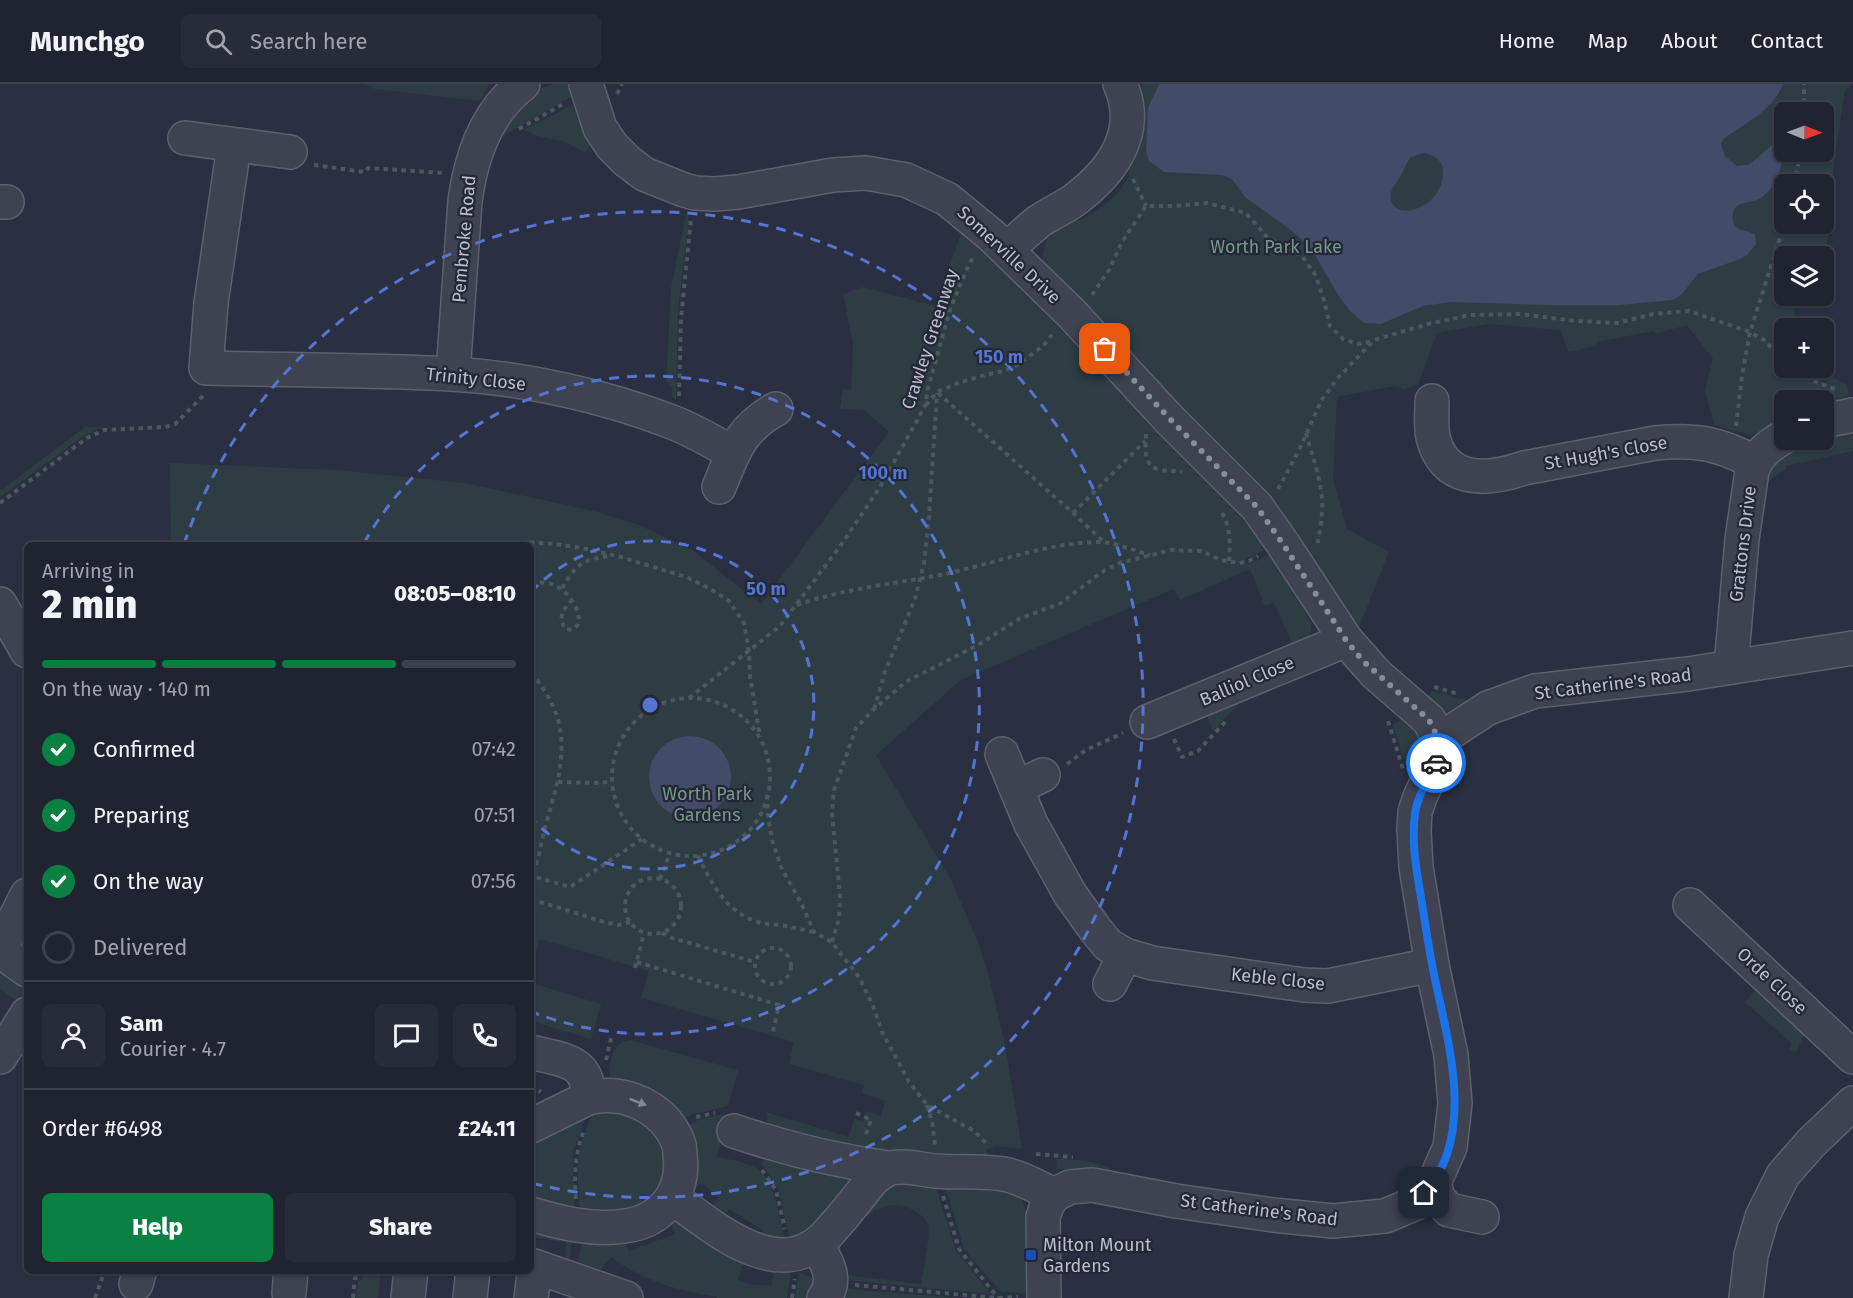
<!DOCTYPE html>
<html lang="en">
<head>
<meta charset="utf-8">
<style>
	:root { --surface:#202431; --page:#282c39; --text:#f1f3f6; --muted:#a2a4ab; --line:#3d414d; --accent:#0b8043 }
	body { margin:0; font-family:"Fira Sans",sans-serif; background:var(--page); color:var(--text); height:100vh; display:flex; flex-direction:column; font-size:22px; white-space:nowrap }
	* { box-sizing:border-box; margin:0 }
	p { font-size:20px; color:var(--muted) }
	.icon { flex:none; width:33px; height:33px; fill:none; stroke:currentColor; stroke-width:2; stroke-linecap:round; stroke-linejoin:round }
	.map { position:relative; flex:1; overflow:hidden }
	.details { position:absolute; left:24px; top:458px; width:510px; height:732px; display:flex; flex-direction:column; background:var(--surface); border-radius:9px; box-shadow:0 2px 4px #0004,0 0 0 2px var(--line) }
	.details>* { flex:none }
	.needle { width:39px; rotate:91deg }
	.controls { position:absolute; left:1774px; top:18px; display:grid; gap:12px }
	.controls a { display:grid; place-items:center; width:60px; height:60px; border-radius:9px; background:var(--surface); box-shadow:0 2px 4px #0004,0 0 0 2px var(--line); font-size:30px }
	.pin { position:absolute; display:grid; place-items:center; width:51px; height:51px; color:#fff; margin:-26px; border-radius:12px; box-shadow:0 3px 9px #0006 }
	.courier { position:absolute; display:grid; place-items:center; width:60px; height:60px; margin:-30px; border:4px solid #1a73e8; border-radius:50%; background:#fff; color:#222; box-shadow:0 2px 8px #0007 }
	.headline em { font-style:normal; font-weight:800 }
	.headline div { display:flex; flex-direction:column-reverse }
	.headline { display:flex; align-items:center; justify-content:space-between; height:102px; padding:0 18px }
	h1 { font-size:39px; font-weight:800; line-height:45px }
	.bar { display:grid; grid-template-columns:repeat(4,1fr); gap:9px 6px; align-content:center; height:72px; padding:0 18px }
	.bar i { height:8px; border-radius:4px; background:var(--line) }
	.bar .active { background:var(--accent) }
	.bar p { grid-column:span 4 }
	.line { display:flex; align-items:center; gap:15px; padding:0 18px; border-top:2px solid var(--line) }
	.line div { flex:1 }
	.round { display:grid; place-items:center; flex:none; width:63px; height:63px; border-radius:9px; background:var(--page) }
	ol { padding:0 18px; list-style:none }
	li { display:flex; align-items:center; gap:18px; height:66px }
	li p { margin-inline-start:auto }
	li .icon { padding:6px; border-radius:50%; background:var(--accent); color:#fff; stroke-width:4 }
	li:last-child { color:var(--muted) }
	li i { width:33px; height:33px; border:3px solid var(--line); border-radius:50% }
	.action { display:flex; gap:12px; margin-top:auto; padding:12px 18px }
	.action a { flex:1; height:69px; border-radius:9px; background:var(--accent); color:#fff; font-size:24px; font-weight:800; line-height:69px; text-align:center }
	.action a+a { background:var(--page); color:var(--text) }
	header { display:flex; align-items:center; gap:36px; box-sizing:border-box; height:84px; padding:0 30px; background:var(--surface); border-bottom:2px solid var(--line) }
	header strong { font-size:28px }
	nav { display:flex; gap:33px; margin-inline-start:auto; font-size:21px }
	.search { width:420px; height:54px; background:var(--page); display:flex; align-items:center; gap:15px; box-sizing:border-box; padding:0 21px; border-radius:9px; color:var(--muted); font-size:22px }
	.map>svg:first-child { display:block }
</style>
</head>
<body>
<header>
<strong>Munchgo</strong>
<div class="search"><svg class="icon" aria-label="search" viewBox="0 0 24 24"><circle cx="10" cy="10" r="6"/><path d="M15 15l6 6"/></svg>Search here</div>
<nav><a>Home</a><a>Map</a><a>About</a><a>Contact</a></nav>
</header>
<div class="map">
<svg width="1853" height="1214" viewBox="0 0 1853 1214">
	<rect width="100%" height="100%" fill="#2a3041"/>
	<g fill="#2d3d43" fill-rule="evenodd">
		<polygon points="365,0 489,0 480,17 375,5"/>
		<polygon points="554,0 573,0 576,10 498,55 525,14 542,4"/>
		<path d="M1142,0h711l-8,6 -19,128 4,7 -6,36v-5h-39v40h12l-4,32h-8v40h25l37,16 2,11 -25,10v-5h-39v21l-34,14 -37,-10 -9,-35 8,-31 -26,-34 -32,9 -1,-3 -57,11 -1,4 -27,6 -9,-22 -71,-6 -52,9 -19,52 -14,4 -9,-3 -58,11 -4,82 14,50 42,23 -31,78 -309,-360 -7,-12 5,-20 10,-6 10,-11 14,-1 18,-11 19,-16 11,-17v-17l8,-61zM1785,28h39v40h-39zM1785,100h39v40h-39z"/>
		<polygon points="580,17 592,55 586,69 565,58 537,52 524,46"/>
		<polygon points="686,131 689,132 678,228 676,316 672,313 672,304 666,297 671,204"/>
		<polygon points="962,147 1007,189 1209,397 1268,464 1245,475 1248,481 1271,470 1311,539 1311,547 1309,554 1293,561 1274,519 1265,522 1250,485 1180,516 1174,505 961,596 876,671 951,796 978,858 988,889 1006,965 1022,1065 996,1062 986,1066 990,1078 891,1070 769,1045 766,1028 849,1053 854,1035 863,1037 866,1027 881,1032 885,1017 862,1009 864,1001 789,980 794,958 641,914 649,887 540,855 531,884 531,460 171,460 170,379 337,386 454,398 470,400 594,427 639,441 692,466 761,520 889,348 864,326 840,325 843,305 851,306 853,260 843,210 863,203 935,222"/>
		<polygon points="85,343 103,343 85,351 0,413 0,407"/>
		<path d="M1853,345v22l-67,15v3l-20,14c6,-17 20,-36 38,-43 6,-2 14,0 20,0v-4z"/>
		<polygon points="1431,607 1471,617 1450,631 1440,629 1428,616"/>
		<polygon points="1246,613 1213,647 1207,631"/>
		<path d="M1401,636c27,17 20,34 9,59l-17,-54z"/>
		<polygon points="0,878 26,900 26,911 24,921 0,905"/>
		<polygon points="531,899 601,920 591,955 531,937"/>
		<polygon points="1758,904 1806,946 1796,968 1789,966 1791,959 1745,918"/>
		<path d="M630,956l108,30 -10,36 -33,8 -21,8 -63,-38c-4,-10 -1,-35 10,-41 2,-2 6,-2 9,-3z"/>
		<path d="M609,1026l32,6 18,21 5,18 -1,17 -4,14 -9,11 -14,11 -10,3 -46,1c-3,-39 -6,-63 14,-100z"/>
		<polygon points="587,1028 573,1070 574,1128 531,1122 531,1052"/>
		<path d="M723,1030l7,2 -13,40c12,4 26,5 37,11 21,10 27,56 32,77h-25l2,-14 -34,-21 -10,14 -7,-17 7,-9 -18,-14 -11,11 -10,-64 20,-11z"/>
		<polygon points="769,1064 854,1093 822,1143 790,1156 778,1104 762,1080"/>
		<polygon points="1057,1075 1080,1076 1110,1083 1109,1092 1056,1085"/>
		<path d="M895,1095l39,2 22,70 35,43 -147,-14 2,-5 75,9c2,-12 10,-50 7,-60 -3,-7 -10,-12 -17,-15 -6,-3 -15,-5 -22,-3 -20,3 -45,26 -49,44l-5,1 1,-5z"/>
		<path d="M989,1098c8,4 23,7 30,14 14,14 8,76 7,97l-25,-1 -37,-43 -19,-64z"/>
		<path d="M669,1132l7,1 31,24 36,23 -5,16 11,4 22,2 4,-16 16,-2 -4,30h-70v-1c-41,-7 -72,-15 -106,-40l-11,13 -22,-8 4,-23 41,-5 6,17 46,-17z"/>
		<polygon points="531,1145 572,1153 570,1175 565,1176 566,1158 531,1153"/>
		<polygon points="363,1187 381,1187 378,1214 356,1214 358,1196 362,1196"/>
		<polygon points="799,1189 820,1196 811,1214 795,1214"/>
		<polygon points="839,1203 867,1207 962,1214 834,1214"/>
	</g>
	<g fill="#424b68" fill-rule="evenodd">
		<path d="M1159,0h624c-8,22 -30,35 -48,47 -6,4 -11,6 -14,13l4,12 12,10 13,-2 27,-23h3c8,18 -4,49 -21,58 -7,4 -17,2 -23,8 -4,4 -4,13 -2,18 5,7 15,5 21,10l1,9 -9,11 -7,4 -42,15 -16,20 -9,6 -54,5h-70l-98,-3 -28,4 -42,18 -17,-1 -14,-12 -12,-16 -27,-47 -19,-17 -47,-34 -13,-18 -10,-4 -58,-3 -15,-11 -3,-10 2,-43zM1424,69c9,2 18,6 19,17 2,41 -57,55 -52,23 1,-6 6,-11 9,-16 4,-7 6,-14 11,-20z"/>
		<circle cx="690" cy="693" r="41"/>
	</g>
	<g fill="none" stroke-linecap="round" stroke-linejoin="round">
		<g stroke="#5d606f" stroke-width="36">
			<g id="minor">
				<polyline points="586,0 600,44 612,62 627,77 644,90 684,106 695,109 715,110 738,108 833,91 866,89 906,96 947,115 991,151 1072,230 1169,335 1257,423 1283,460 1346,556 1376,590 1429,636 1439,656"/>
				<polyline points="185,54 290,68"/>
				<path d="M234,62l-23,157 -5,65c82,2 164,2 245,6 74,4 153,22 221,48 21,8 41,20 61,31"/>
				<polyline points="0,118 7,118"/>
				<path d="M1007,166c10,-10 20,-19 31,-28 12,-9 27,-14 39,-24 37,-28 64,-68 43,-114"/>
				<path d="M453,290l12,-173c6,-45 21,-89 58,-117"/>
				<path d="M1432,317c0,14 -2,30 3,43 14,41 58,35 89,24l131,-25c39,-4 65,0 100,20"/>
				<polyline points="1824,337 1853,331"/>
				<path d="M719,403c15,-36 21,-58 57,-78"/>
				<polyline points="0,520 27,567"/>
				<path d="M1731,583l11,-128 10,-68c5,-17 18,-26 33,-35"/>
				<polyline points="1147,638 1346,556"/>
				<polyline points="1002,670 1016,704 1043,691"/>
				<polyline points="1016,704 1031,740 1070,810 1095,845 1108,861 1125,871"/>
				<polyline points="1690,821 1853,973"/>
				<polyline points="0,865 27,811"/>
				<polyline points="0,867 27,886"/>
				<polyline points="1110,900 1125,871 1152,879 1304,901 1328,902 1432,881"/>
				<path d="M531,968c30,8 59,7 57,46"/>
				<polyline points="0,973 27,930"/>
				<path d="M531,1042l57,-28c36,-9 76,9 90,44 2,4 2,9 2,13 5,37 -18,66 -55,71 -31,5 -64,-3 -94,-12"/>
				<path d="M734,1047c50,17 102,30 154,37"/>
				<polyline points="1434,1099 1438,1114 1449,1126 1482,1133"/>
				<path d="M673,1114c43,31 110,91 158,32 9,-10 18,-21 26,-31 10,-12 14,-21 29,-29 5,-3 11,-3 17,-3 11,0 21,3 32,4 24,2 50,-1 73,4 16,4 31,13 46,20"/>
				<path d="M817,1161c10,17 21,35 7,53"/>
				<polyline points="531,1181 626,1214"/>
				<polyline points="136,1200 140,1186"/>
				<polyline points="289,1209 291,1186"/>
				<polyline points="408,1214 411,1186"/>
				<polyline points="470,1214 473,1186"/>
				<polyline points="531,1214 535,1183"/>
				<polyline points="1044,1214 1043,1133 1047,1121 1054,1111 1070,1103 1092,1101 1176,1117 1273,1131 1333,1137 1385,1132 1414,1120 1434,1099 1450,1063 1455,1019 1451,971 1432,881 1416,783 1414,746 1415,728 1420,713 1437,676 1439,656 1488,624 1535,607 1688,590 1853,564"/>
				<polyline points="1746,1214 1751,1171 1762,1133 1783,1091 1811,1059 1853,1019"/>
			</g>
		</g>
		<g stroke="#4b585f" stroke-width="4" stroke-dasharray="4.5 4.5" stroke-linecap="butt">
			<polyline points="617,10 622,0"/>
			<polyline points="1804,28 1804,0"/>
			<polyline points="519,45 565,19"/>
			<polyline points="314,81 365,88 368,84 444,89"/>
			<polyline points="1133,95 1146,122"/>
			<polyline points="1794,100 1801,68"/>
			<polyline points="1092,211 1109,186 1122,158 1146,122 1175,122 1207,119 1246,129 1267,153 1302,172 1316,192 1324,216 1330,242 1343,255 1358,260 1373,257"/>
			<polyline points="1790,284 1813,297 1838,306"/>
			<polyline points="938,309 1073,429 1104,458"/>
			<polyline points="679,312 681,235 691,134"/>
			<polyline points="926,321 937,308 958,299 985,291 1004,287 1017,281 1043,262 1054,248"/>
			<polyline points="1736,342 1742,292 1750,248 1764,256 1785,278"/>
			<path d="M1306,349c6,22 14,43 16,66 1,15 -2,32 -5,47"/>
			<path d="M1146,350c0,12 -4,29 11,35 8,3 17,1 25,3"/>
			<polyline points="1278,405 1299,366 1321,317 1337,295 1374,256 1428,240 1470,231 1520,230 1576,237 1617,239 1653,230 1689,227 1750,248 1785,138"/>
			<polyline points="0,419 87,354 104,346 165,343 175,340 205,310"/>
			<polyline points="1073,429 1145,357"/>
			<path d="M1222,429c9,15 8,32 7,48"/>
			<polyline points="503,460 528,458 555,460 587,465 621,473 686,493 709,504 729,517 744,539 749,568 750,592 760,653"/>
			<path d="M531,500c39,-12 65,51 34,45l-4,-9 2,-9 8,-10"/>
			<path d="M562,504c14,-23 20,-29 48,-32"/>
			<path d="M797,521c48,-17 99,-21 148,-31 51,-11 104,-32 156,-32 16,1 34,9 49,13"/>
			<path d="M531,589c46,53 31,94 14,155 -4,15 -7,36 -14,48"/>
			<polyline points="1434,603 1459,610"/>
			<polyline points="689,614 780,542 841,461 880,403 925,322 928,305 950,225 970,178 975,172"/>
			<circle cx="691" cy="693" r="79"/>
			<polyline points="874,625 885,588 915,515 924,479 929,433 937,309"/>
			<polyline points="1388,637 1403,685"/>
			<polyline points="1174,655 1182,673 1198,667 1227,636"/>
			<polyline points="1067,680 1086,666 1123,649"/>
			<polyline points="558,698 601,699 612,697"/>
			<polyline points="767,711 768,732 772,756 781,783 802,821 814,848 832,858 840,869 859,893 873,922 883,950 909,998 927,1021 974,1047 988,1061"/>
			<path d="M698,772c14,28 28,56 60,66 9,3 19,2 28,4 9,2 18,4 27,6"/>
			<circle cx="653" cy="822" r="28"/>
			<polyline points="660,795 670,769"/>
			<polyline points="531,796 532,792 570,803 642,755"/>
			<polyline points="531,815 604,838 618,841 630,838"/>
			<polyline points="662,849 672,854 755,878"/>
			<polyline points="832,858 839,835 840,812 832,729 834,706 856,644 874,625 907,597 978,561 1019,535 1061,519 1105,486 1120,479 1171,466 1201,467 1221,476 1239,479 1249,477 1258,472"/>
			<circle cx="773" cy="882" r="18"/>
			<polyline points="531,878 533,878"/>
			<polyline points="637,878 779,921 772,952"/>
			<polyline points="635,884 644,849"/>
			<polyline points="606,976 612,950"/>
			<polyline points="531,1002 541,1008"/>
			<polyline points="927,1021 932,1038 935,1061"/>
			<polyline points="856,1029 871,1036 865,1053"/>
			<polyline points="696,1033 715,1029"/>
			<polyline points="1036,1070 1073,1073"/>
			<polyline points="762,1086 776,1106 785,1145"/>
			<polyline points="943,1112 959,1165 998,1214"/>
			<path d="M576,1115c-2,-25 -1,-46 8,-69"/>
			<polyline points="855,1201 998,1214 1018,1213"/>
			<polyline points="95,1214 105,1186"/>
			<polyline points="353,1214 355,1194 360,1193 361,1186"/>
			<polyline points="792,1214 795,1195"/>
		</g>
		<use href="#minor" stroke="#3e4251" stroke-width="33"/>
	</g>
	<defs><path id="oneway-solid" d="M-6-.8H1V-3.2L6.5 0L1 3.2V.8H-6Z" transform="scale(1.5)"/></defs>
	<use fill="#838694" href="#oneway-solid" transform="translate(638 1018) rotate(21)"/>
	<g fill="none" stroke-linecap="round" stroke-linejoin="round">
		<polyline stroke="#898c9b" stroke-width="6" stroke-dasharray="0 10.8" points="1105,265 1169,334 1257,423 1283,460 1346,556 1362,576 1429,636 1439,656 1436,679"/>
		<path stroke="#1a73e8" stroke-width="8" d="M1424,1109c51,-54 26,-145 12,-209 -6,-27 -10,-54 -14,-81 -5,-29 -11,-60 -7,-90 3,-18 13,-34 21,-50"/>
	</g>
	<g fill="none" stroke="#5575d3" stroke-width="3" stroke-dasharray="10 8">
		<path d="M531 508A164 164 0 1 1 531 734"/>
		<path d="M364 459A329 329 0 1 1 532 928"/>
		<path d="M184 460A493 493 0 1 1 535 1100"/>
	</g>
	<rect fill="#1a4fb4" stroke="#232737" stroke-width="2" x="1025" y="1165" width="12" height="12" rx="3"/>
	<g text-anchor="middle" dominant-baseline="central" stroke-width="4.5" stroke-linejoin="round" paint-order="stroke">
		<g font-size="18" fill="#bcbecb" stroke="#232737">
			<text transform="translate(464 155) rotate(-85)">Pembroke Road</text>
			<text transform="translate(1009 171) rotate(43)">Somerville Drive</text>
			<text transform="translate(930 255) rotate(-72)">Crawley Greenway</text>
			<text transform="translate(476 295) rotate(6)">Trinity Close</text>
			<text transform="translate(1606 369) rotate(-10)">St Hugh's Close</text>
			<text transform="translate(1743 460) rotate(-83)">Grattons Drive</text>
			<text transform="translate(1247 597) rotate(-23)">Balliol Close</text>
			<text transform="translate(1613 600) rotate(-7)">St Catherine's Road</text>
			<text transform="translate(1278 895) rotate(6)">Keble Close</text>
			<text transform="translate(1772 897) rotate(43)">Orde Close</text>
			<text transform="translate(1259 1126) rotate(7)">St Catherine's Road</text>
		</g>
		<g font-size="18" fill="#759a85" stroke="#232737">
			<text x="1276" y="163">Worth Park Lake</text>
			<text x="707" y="710">Worth Park<tspan x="707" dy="21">Gardens</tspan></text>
		</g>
		<g font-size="18" fill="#bcbecb" stroke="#232737" text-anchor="start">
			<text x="1043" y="1161">Milton Mount<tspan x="1043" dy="21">Gardens</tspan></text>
		</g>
	</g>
	<circle cx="650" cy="621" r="9" fill="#5575d3" stroke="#232737" stroke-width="3"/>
	<g font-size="18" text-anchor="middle" font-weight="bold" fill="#5575d3" stroke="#232737" stroke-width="4.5" stroke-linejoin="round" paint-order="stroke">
		<text x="999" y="279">150 m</text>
		<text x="883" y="395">100 m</text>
		<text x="766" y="511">50 m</text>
	</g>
</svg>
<div class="controls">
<a><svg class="needle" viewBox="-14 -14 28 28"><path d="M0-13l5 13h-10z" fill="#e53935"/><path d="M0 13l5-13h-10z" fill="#a2a4ab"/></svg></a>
<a><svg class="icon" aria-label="locate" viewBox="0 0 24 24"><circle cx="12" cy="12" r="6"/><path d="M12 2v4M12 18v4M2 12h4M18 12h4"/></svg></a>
<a><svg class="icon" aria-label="layers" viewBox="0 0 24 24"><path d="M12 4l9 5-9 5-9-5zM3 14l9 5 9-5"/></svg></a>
<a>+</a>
<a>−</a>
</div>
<div class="pin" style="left:1105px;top:265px;background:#ea580c"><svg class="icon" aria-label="bag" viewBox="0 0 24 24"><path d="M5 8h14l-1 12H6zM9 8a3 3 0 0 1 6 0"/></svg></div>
<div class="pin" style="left:1424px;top:1109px;background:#1f2937"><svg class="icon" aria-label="home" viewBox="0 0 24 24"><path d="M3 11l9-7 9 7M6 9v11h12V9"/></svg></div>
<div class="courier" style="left:1436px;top:679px"><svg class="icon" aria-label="car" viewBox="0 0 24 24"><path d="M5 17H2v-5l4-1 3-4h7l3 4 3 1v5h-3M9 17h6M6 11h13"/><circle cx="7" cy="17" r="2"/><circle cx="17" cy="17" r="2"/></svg></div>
<section class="details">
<div class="headline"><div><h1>2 min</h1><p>Arriving in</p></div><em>08:05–08:10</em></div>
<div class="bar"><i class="active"></i><i class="active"></i><i class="active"></i><i></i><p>On the way · 140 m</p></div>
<ol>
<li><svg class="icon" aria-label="check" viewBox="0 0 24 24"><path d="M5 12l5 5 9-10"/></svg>Confirmed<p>07:42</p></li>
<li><svg class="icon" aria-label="check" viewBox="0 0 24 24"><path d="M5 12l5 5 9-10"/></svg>Preparing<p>07:51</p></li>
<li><svg class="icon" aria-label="check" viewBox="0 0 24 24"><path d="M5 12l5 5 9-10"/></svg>On the way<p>07:56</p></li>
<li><i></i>Delivered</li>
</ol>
<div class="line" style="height:108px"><a class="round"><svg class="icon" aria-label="person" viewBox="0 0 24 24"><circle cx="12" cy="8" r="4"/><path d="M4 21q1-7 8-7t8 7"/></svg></a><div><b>Sam</b><p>Courier · 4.7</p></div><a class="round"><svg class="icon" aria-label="chat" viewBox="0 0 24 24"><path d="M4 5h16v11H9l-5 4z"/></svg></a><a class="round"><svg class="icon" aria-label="phone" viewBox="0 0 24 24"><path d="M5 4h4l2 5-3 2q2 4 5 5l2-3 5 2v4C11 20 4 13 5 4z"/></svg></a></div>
<div class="line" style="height:78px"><div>Order #6498</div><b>£24.11</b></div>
<div class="action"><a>Help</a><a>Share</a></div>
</section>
</div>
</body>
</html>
